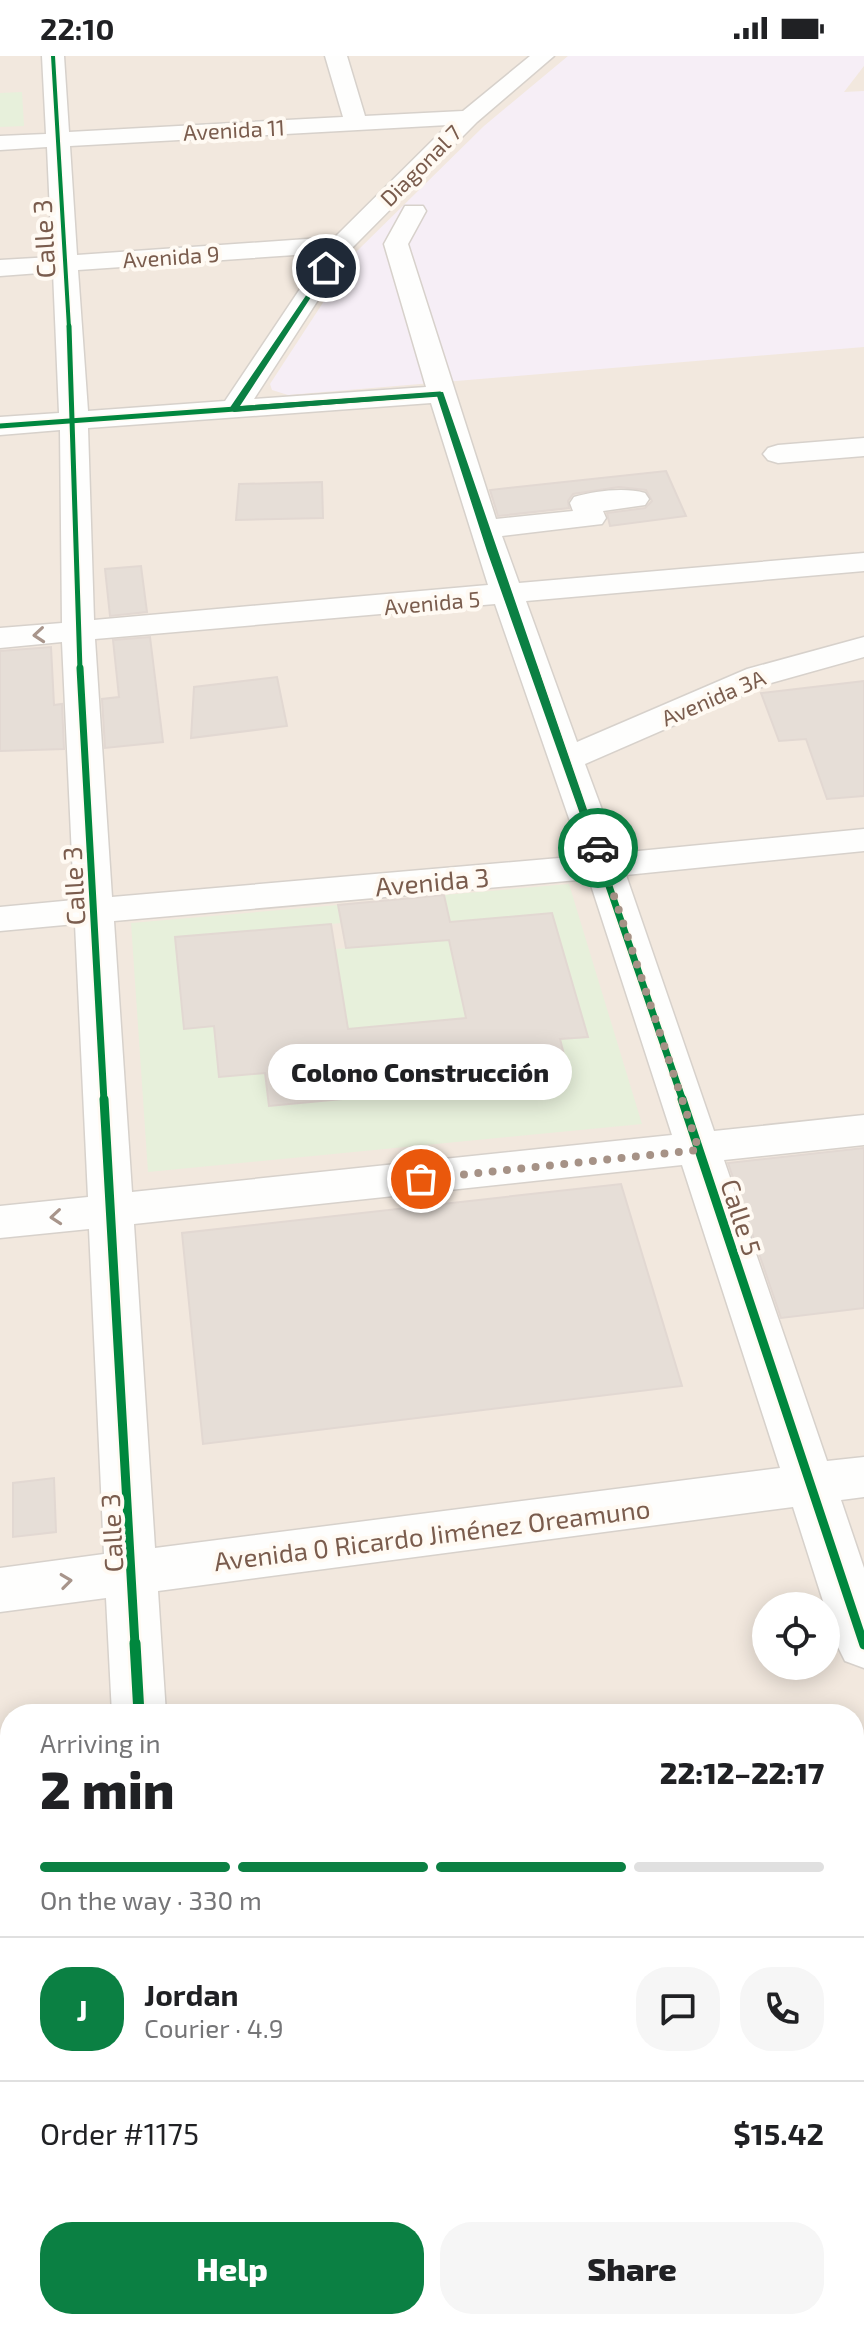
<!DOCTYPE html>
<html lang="en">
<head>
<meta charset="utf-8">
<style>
	:root { --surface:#fff; --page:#f6f6f6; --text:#202124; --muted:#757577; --line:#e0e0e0; --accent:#0b8043 }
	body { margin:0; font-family:"Exo 2",sans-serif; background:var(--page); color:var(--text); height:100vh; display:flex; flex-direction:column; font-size:30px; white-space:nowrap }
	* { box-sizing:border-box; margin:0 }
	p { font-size:26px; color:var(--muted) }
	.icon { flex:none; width:44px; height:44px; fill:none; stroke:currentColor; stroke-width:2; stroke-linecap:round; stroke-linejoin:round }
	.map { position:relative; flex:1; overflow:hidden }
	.sheet { position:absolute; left:0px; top:1648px; width:864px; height:626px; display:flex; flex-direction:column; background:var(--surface); border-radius:32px 32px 0 0; box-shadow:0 4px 20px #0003 }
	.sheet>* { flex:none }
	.fabs { position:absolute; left:752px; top:1536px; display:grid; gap:16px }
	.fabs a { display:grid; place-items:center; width:88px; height:88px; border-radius:50%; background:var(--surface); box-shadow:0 4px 20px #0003; font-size:40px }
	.pin { position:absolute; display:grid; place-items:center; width:68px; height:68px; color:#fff; margin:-34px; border:4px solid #fff; border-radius:50%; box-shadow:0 2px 8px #0007 }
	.courier { position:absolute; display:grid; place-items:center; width:80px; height:80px; margin:-40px; border:6px solid #0b8043; border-radius:50%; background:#fff; color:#222; box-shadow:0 2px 10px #0007 }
	.bubble { position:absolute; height:56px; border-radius:28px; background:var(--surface); box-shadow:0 4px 20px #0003; font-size:26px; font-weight:800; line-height:56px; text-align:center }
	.head em { font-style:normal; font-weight:800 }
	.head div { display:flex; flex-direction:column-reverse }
	.head { display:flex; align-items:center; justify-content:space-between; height:136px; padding:0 40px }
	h1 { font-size:52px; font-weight:800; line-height:60px }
	.bar { display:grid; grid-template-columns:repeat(4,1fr); gap:12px 8px; align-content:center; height:96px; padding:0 40px }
	.bar i { height:10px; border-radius:6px; background:var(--line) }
	.bar .current { background:var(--accent) }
	.bar p { grid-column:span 4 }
	.line { display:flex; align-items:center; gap:20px; padding:0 40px; border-top:2px solid var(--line) }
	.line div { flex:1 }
	.round { display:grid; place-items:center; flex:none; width:84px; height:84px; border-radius:32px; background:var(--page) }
	.cta { display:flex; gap:16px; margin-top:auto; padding:16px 40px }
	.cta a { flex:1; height:92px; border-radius:32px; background:var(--accent); color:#fff; font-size:32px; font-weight:800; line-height:92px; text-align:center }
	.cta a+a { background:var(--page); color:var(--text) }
	.status { display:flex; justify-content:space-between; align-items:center; height:56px; padding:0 40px; background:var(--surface); direction:ltr }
	.status svg { height:22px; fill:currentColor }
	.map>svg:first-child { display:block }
</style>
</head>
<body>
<div class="status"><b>22:10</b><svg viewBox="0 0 49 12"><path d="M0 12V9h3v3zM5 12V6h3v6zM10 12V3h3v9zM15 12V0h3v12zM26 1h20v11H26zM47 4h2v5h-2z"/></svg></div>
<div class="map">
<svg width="864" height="2273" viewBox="0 0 864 2273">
	<rect width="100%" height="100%" fill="#f9f5f0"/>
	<path fill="#f2e8de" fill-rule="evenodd" d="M0,0h864v2273h-864zM766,1550h60v60h-60zM10,1658h844v606h-844z"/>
	<polygon fill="#f6eef6" points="568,0 864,0 864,10 844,36 864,35 864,291 288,339 272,334 270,328 356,196 484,70"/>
	<g fill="#e7f0db">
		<polygon points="22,36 24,70 0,71 0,37"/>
		<polygon points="569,828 642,1068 148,1116 131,867 338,849 342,867 175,882 184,972 214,970 219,1021 265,1017 270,1050 532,1025 529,1010 566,1006 560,983 587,981 450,866 444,839"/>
		<polygon points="449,884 466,962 348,973 335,893"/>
	</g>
	<g fill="#e6ded7" stroke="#e2d8d2" stroke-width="2">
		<polygon points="666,415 686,460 610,470 607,457 645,452 652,445 646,434 619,431 573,438 568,445 569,452 498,460 490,434"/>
		<polygon points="322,426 323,462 236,464 239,428"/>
		<polygon points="141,510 147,556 110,560 105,513"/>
		<polygon points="150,581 163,686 105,692 102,643 119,641 113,584"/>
		<polygon points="51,591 54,649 62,648 64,693 0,695 0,595"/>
		<polygon points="277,621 287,670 191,682 194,631"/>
		<polygon points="864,625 864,740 827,743 806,683 779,685 761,637"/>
		<polygon points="444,839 450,866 552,857 588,981 560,983 566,1006 529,1010 533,1025 269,1050 265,1017 219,1021 214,970 184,973 175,881 331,868 348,973 466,962 449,884 346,892 338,849"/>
		<polygon points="864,1092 864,1252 781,1262 728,1107"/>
		<polygon points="621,1128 682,1330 203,1388 182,1177"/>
		<polygon points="54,1422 56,1476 13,1481 13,1427"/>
	</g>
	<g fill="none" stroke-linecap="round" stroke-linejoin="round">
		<g stroke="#d7d1cb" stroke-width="3">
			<g id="minor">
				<path d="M42,0h22l5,76 274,-15 -18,-61h22l18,60 98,-5 67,-55h24l-77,66 -126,127 -97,150 172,-12 -42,-143 21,-38h18l3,5 -18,33 88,275 77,-8 -3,-8 4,-6c21,-6 50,-10 71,-4l4,6 -4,6 -42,6 3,7 -4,6 -100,12 17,47 345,-30v18l-338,30 51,141 170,-73 117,-32v20l-93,26 -186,81 33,89 246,-24v22l-238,24 88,256 150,-16v30l-140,15 103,301 37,-4v40l-23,3 23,68v100l-19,-7 -8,-16 -44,-138 -635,84 8,123h-54l-6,-116 -106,14v-44l104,-14 -15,-325 -89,9v-32l88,-9 -13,-273 -75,7v-24l74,-7 -12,-258 -62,6v-20l62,-5 -2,-193 -60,5v-18l59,-4 -6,-141 -53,4v-16l52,-3 -5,-110 -47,3v-14l46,-2zM448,69l-113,112 -258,18 -7,-109zM324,197l-99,148 -137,10 -10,-141zM431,347l57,182 -394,35 -6,-192zM495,548l87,252 -470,41 -17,-258zM589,823l83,256 -540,57 -18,-271zM682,1109l98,303 -625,80 -21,-324z"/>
				<polygon points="864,382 864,400 778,407 768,404 763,398 768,392 778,389"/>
				<polygon points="864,1980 864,2042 854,2043 854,1981"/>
				<polygon points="10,2135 10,2199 0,2201 0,2137"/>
				<polygon points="135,2264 201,2264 202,2273 136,2273"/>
			</g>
		</g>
		<use href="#minor" fill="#fefefd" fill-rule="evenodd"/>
		<g stroke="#fffaf3" stroke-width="7">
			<polyline id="cycleway-far4" points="53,0 69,272"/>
		</g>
		<g stroke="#fffaf3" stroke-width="8">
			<g id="cycleway-far3">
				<polyline points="69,270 80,614"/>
				<polyline points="0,370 440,338 534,614"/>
			</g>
		</g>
		<g stroke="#fffaf3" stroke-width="11">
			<g id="cycleway-far2">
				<polyline points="80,612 104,1045"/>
				<polyline points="534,612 683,1045"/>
			</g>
		</g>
		<g stroke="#fffaf3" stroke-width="14">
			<g id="cycleway-far1">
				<polyline points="104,1043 135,1589"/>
				<polyline points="682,1043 864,1589"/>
			</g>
		</g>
		<g stroke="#fffaf3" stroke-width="16">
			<polyline id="cycleway" points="135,1587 139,1658"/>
		</g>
		<use href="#cycleway-far4" stroke="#00873e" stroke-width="4"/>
		<use href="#cycleway-far3" stroke="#00873e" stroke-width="5"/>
		<use href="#cycleway-far2" stroke="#00873e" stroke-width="7"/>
		<use href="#cycleway-far1" stroke="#00873e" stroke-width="9"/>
		<use href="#cycleway" stroke="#00873e" stroke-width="11"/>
	</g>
	<defs><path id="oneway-chevron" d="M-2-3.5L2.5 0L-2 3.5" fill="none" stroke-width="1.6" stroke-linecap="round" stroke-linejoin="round" transform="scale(2)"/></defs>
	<g stroke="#a8958b">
		<use href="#oneway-chevron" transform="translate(39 579) rotate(175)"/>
		<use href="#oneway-chevron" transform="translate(56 1161) rotate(175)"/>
		<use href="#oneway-chevron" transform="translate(66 1525) rotate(-7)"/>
	</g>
	<polygon fill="#0b8043" points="326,210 330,212 240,350 443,336 601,794 592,792 487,495 437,340 234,356 229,353"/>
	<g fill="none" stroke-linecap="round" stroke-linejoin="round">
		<polyline stroke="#a69286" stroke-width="8" stroke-dasharray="0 14.4" points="421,1123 699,1094 598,792"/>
	</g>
	<g text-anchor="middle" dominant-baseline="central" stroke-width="8" stroke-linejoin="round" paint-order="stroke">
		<g font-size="22" fill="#7a5c4d" stroke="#fffaf3">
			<text transform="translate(234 73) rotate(-3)">Avenida 11</text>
			<text transform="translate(420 109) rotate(-45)">Diagonal 7</text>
			<text transform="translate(171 200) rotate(-4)">Avenida 9</text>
			<text transform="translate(432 546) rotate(-5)">Avenida 5</text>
			<text transform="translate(713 641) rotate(-23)">Avenida 3A</text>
		</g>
		<g font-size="26" fill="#7a5c4d" stroke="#fffaf3">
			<text transform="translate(43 183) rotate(-93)">Calle 3</text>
			<text transform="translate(432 825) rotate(-5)">Avenida 3</text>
			<text transform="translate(73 830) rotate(-93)">Calle 3</text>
			<text transform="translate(742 1161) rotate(72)">Calle 5</text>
			<text transform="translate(111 1477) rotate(-93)">Calle 3</text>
			<text transform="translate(432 1478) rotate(-7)">Avenida 0 Ricardo Jiménez Oreamuno</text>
		</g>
	</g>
</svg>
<div class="fabs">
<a><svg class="icon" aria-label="locate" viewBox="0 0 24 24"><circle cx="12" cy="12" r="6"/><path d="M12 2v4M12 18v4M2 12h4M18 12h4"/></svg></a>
</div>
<div class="pin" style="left:421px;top:1123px;background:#ea580c"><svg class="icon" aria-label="bag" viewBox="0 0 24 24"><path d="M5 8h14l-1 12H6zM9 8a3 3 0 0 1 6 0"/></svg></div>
<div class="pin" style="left:326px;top:212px;background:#1f2937"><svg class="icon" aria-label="home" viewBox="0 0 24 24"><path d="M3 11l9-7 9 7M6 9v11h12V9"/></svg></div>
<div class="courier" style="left:598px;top:792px"><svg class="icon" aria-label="car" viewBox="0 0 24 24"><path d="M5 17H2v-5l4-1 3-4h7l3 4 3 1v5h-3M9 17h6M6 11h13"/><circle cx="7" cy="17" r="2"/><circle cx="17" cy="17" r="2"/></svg></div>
<div class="bubble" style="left:268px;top:988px;width:304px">Colono Construcción</div>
<section class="sheet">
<div class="head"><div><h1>2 min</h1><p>Arriving in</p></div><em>22:12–22:17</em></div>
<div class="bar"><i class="current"></i><i class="current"></i><i class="current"></i><i></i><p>On the way · 330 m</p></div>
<div class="line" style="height:144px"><b class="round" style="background:var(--accent);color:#fff">J</b><div><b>Jordan</b><p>Courier · 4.9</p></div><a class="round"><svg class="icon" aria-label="chat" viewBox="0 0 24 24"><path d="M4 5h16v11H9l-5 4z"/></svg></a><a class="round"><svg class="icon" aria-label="phone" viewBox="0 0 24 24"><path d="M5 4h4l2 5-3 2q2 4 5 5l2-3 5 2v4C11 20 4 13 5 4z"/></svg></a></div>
<div class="line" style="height:104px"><div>Order #1175</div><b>$15.42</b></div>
<div class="cta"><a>Help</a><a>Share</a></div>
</section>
</div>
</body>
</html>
